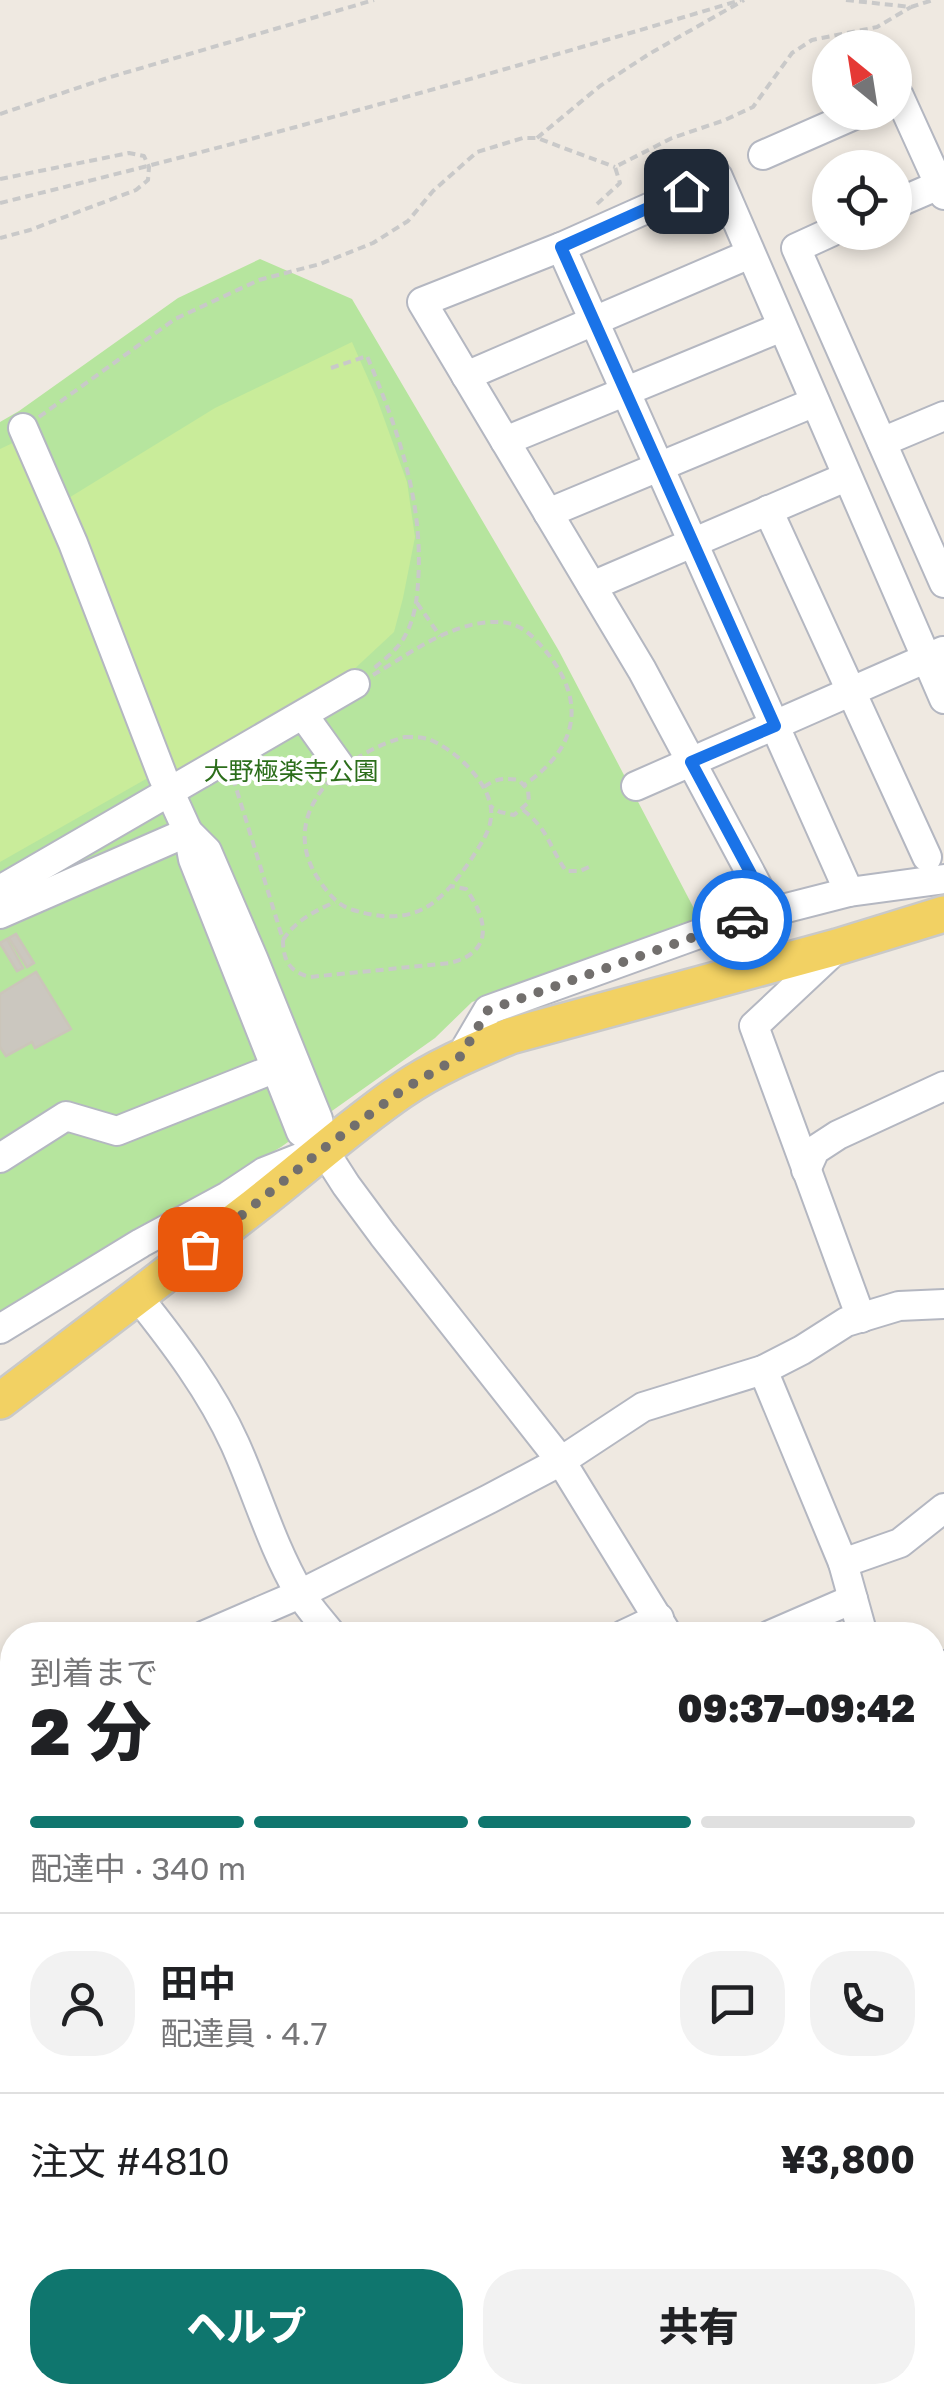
<!DOCTYPE html>
<html lang="ja">
<head>
<meta charset="utf-8">
<style>
	:root { --surface:#fff; --page:#f2f2f2; --text:#202124; --muted:#757577; --line:#e0e0e0; --accent:#0f766e }
	body { margin:0; font-family:"Golos Text","Noto Sans JP",sans-serif; background:var(--page); color:var(--text); height:100vh; display:flex; flex-direction:column; font-size:38px; white-space:nowrap }
	* { box-sizing:border-box; margin:0 }
	p { font-size:32px; color:var(--muted) }
	.icon { flex:none; width:55px; height:55px; fill:none; stroke:currentColor; stroke-width:2; stroke-linecap:round; stroke-linejoin:round }
	.map { position:relative; flex:1; overflow:hidden }
	.drawer { position:absolute; left:0px; top:1622px; width:945px; height:782px; display:flex; flex-direction:column; background:var(--surface); border-radius:40px 40px 0 0; box-shadow:0 5px 15px #0003 }
	.drawer>* { flex:none }
	.needle { width:65px; rotate:330deg }
	.controls { position:absolute; left:812px; top:30px; display:grid; gap:20px }
	.controls a { display:grid; place-items:center; width:100px; height:100px; border-radius:50%; background:var(--surface); box-shadow:0 5px 15px #0003; font-size:50px }
	.pin { position:absolute; display:grid; place-items:center; width:85px; height:85px; color:#fff; margin:-42px; border-radius:20px; box-shadow:0 5px 15px #0006 }
	.courier { position:absolute; display:grid; place-items:center; width:100px; height:100px; margin:-50px; border:8px solid #1a73e8; border-radius:50%; background:#fff; color:#222; box-shadow:0 2px 12px #0007 }
	.overview em { font-style:normal; font-weight:800 }
	.overview div { display:flex; flex-direction:column-reverse }
	.overview { display:flex; align-items:center; justify-content:space-between; height:170px; padding:0 30px }
	h1 { font-size:65px; font-weight:800; line-height:75px }
	.bar { display:grid; grid-template-columns:repeat(4,1fr); gap:15px 10px; align-content:center; height:120px; padding:0 30px }
	.bar i { height:12px; border-radius:8px; background:var(--line) }
	.bar .active { background:var(--accent) }
	.bar p { grid-column:span 4 }
	.line { display:flex; align-items:center; gap:25px; padding:0 30px; border-top:2px solid var(--line) }
	.line div { flex:1 }
	.round { display:grid; place-items:center; flex:none; width:105px; height:105px; border-radius:40px; background:var(--page) }
	.action { display:flex; gap:20px; margin-top:auto; padding:20px 30px }
	.action a { flex:1; height:115px; border-radius:40px; background:var(--accent); color:#fff; font-size:40px; font-weight:800; line-height:115px; text-align:center }
	.action a+a { background:var(--page); color:var(--text) }
	.map>svg:first-child { display:block }
</style>
</head>
<body>
<div class="map">
<svg width="944" height="2404" viewBox="0 0 944 2404">
	<rect width="100%" height="100%" fill="#efe9e1"/>
	<polygon fill="#b6e59e" points="260,259 352,299 559,651 700,920 472,1002 435,1038 281,1147 0,1313 0,422 19,411 178,298"/>
	<g fill="#c9ec9a">
		<polygon points="352,342 377,399 407,482 415,537 403,598 394,632 350,673 174,774 67,499 215,408"/>
		<polygon points="17,441 64,551 153,775 0,862 0,449"/>
	</g>
	<g fill="none" stroke-linecap="round" stroke-linejoin="round">
		<g stroke="#75cff0" stroke-width="32">
			<polyline points="932,2136 944,2135"/>
			<polyline points="0,2326 12,2323"/>
		</g>
	</g>
	<g fill="#cbc7bf" stroke="#cbc5ba" stroke-width="2.5">
		<polygon points="16,934 34,963 27,967 9,938"/>
		<polygon points="7,939 23,968 17,971 0,943"/>
		<polygon points="36,972 71,1029 35,1048 32,1042 6,1056 0,1047 0,994"/>
	</g>
	<g fill="none" stroke-linecap="round" stroke-linejoin="round">
		<g stroke="#b4b7c1" stroke-width="32">
			<g id="minor">
				<polyline points="895,98 899,96 944,195"/>
				<polyline points="763,155 861,112"/>
				<polyline points="895,204 939,185"/>
				<polyline points="831,232 796,248 944,583"/>
				<polyline points="561,247 849,892"/>
				<polyline points="466,376 750,254"/>
				<polyline points="505,441 782,327"/>
				<polyline points="882,442 944,416"/>
				<polyline points="768,510 927,857"/>
				<polyline points="548,513 815,402"/>
				<polyline points="592,586 846,477"/>
				<polyline points="304,716 342,769"/>
				<polyline points="636,786 943,651"/>
				<polyline points="0,890 355,684"/>
				<polyline points="772,913 642,670 422,302 561,247 718,177 944,699"/>
				<polyline points="0,914 188,832 163,777 73,543 23,428"/>
				<polyline points="836,949 754,1026 861,1318"/>
				<polyline points="461,1056 488,1010 732,922 849,892 944,879"/>
				<polyline points="323,1149 318,1119 253,958 207,851 188,832 193,859 301,1132 323,1149 346,1185 383,1235 561,1461 668,1635"/>
				<polyline points="0,1158 66,1116 117,1131 276,1068"/>
				<polyline points="806,1170 815,1150 838,1135 944,1086"/>
				<path d="M138,1297c36,45 73,94 97,147 22,49 37,102 64,148 9,15 22,29 33,43"/>
				<polyline points="0,1329 141,1243 228,1196 264,1172 312,1153"/>
				<polyline points="763,1370 843,1563 863,1635"/>
				<polyline points="843,1563 900,1543 944,1508"/>
				<polyline points="205,1635 300,1594 489,1499 561,1461 643,1407 763,1370 802,1350 846,1322 899,1306 944,1304"/>
				<polyline points="623,1635 659,1618"/>
				<polyline points="770,1635 853,1599"/>
				<polyline points="932,1666 944,1665"/>
				<polyline points="0,1731 12,1727"/>
				<polyline points="0,1830 12,1859"/>
				<polyline points="932,1836 944,1868"/>
				<polyline points="932,1913 944,1911"/>
				<polyline points="0,1964 12,1957"/>
				<polyline points="932,2075 944,2095"/>
				<polyline points="0,2201 12,2195"/>
				<polyline points="932,2384 944,2382"/>
				<polyline points="272,2392 277,2404"/>
				<polyline points="516,2392 520,2404"/>
				<polyline points="442,2404 466,2392"/>
			</g>
		</g>
		<g stroke="#c9c9c9" stroke-width="40">
			<path id="major" d="M0,1401c86,-65 171,-130 256,-196 49,-38 94,-79 145,-114 33,-23 71,-39 109,-55l327,-89 107,-33"/>
		</g>
		<g stroke="#c9c9c9" stroke-width="4" stroke-dasharray="8 5" stroke-linecap="butt">
			<polyline points="846,0 911,7 933,0"/>
			<polyline points="0,114 107,78 374,0"/>
			<polyline points="537,138 600,86 649,54 744,0"/>
			<polyline points="0,179 129,153 144,156 149,167 148,180 136,190 30,230 0,238"/>
			<path d="M0,203c249,-61 495,-129 741,-203"/>
			<polyline points="597,204 620,183 615,167 672,138 725,120 753,107 792,53 812,40 877,27 911,7"/>
			<path d="M331,368l36,-12c31,74 57,146 51,227 -1,18 -4,37 -13,53 -7,13 -20,23 -32,33"/>
			<polyline points="39,417 175,319 259,280 320,264 373,243 408,221 433,191 477,152 523,138 537,138 615,167"/>
			<polyline points="417,603 440,636"/>
			<path d="M373,675c38,-22 80,-55 127,-53 20,1 32,13 44,27 44,52 34,99 -20,136"/>
			<path d="M405,737c8,0 16,0 23,2 26,9 67,47 63,78 -1,15 -11,28 -19,41 -33,49 -59,70 -119,52 -16,-5 -25,-17 -34,-30 -45,-67 25,-127 86,-143z"/>
			<path d="M233,778l50,162c0,21 7,32 27,37l140,-14c44,-11 38,-43 16,-74l-15,-3"/>
			<path d="M484,787c12,-9 21,-9 35,-7l9,10 1,12 -15,13 -14,-3 -10,-6"/>
			<path d="M523,810c26,20 25,35 43,61h14l11,-5"/>
			<path d="M283,940c13,-20 32,-29 52,-38"/>
			<polyline points="932,2122 944,2120"/>
			<polyline points="932,2153 944,2150"/>
			<polyline points="0,2310 12,2307"/>
			<polyline points="0,2338 12,2335"/>
		</g>
		<use href="#minor" stroke="#fff" stroke-width="28"/>
		<use href="#major" stroke="#f2d163" stroke-width="35"/>
	</g>
	<g fill="none" stroke-linecap="round" stroke-linejoin="round">
		<polyline stroke="#726f6d" stroke-width="10" stroke-dasharray="0 18" points="200,1249 323,1149 404,1089 461,1056 488,1010 742,920"/>
		<polyline stroke="#1a73e8" stroke-width="12" points="686,191 561,247 775,726 691,762 772,913 742,920"/>
	</g>
	<g text-anchor="middle" dominant-baseline="central" stroke-width="8" stroke-linejoin="round" paint-order="stroke">
		<g font-size="25" fill="#2c6e1b" stroke="#fff">
			<text x="291" y="770">大野極楽寺公園</text>
		</g>
	</g>
</svg>
<div class="controls">
<a><svg class="needle" viewBox="-14 -14 28 28"><path d="M0-13l5 13h-10z" fill="#e53935"/><path d="M0 13l5-13h-10z" fill="#757577"/></svg></a>
<a><svg class="icon" aria-label="locate" viewBox="0 0 24 24"><circle cx="12" cy="12" r="6"/><path d="M12 2v4M12 18v4M2 12h4M18 12h4"/></svg></a>
</div>
<div class="pin" style="left:200px;top:1249px;background:#ea580c"><svg class="icon" aria-label="bag" viewBox="0 0 24 24"><path d="M5 8h14l-1 12H6zM9 8a3 3 0 0 1 6 0"/></svg></div>
<div class="pin" style="left:686px;top:191px;background:#1f2937"><svg class="icon" aria-label="home" viewBox="0 0 24 24"><path d="M3 11l9-7 9 7M6 9v11h12V9"/></svg></div>
<div class="courier" style="left:742px;top:920px"><svg class="icon" aria-label="car" viewBox="0 0 24 24"><path d="M5 17H2v-5l4-1 3-4h7l3 4 3 1v5h-3M9 17h6M6 11h13"/><circle cx="7" cy="17" r="2"/><circle cx="17" cy="17" r="2"/></svg></div>
<section class="drawer">
<div class="overview"><div><h1>2 分</h1><p>到着まで</p></div><em>09:37–09:42</em></div>
<div class="bar"><i class="active"></i><i class="active"></i><i class="active"></i><i></i><p>配達中 · 340 m</p></div>
<div class="line" style="height:180px"><a class="round"><svg class="icon" aria-label="person" viewBox="0 0 24 24"><circle cx="12" cy="8" r="4"/><path d="M4 21q1-7 8-7t8 7"/></svg></a><div><b>田中</b><p>配達員 · 4.7</p></div><a class="round"><svg class="icon" aria-label="chat" viewBox="0 0 24 24"><path d="M4 5h16v11H9l-5 4z"/></svg></a><a class="round"><svg class="icon" aria-label="phone" viewBox="0 0 24 24"><path d="M5 4h4l2 5-3 2q2 4 5 5l2-3 5 2v4C11 20 4 13 5 4z"/></svg></a></div>
<div class="line" style="height:130px"><div>注文 #4810</div><b>¥3,800</b></div>
<div class="action"><a>ヘルプ</a><a>共有</a></div>
</section>
</div>
</body>
</html>
